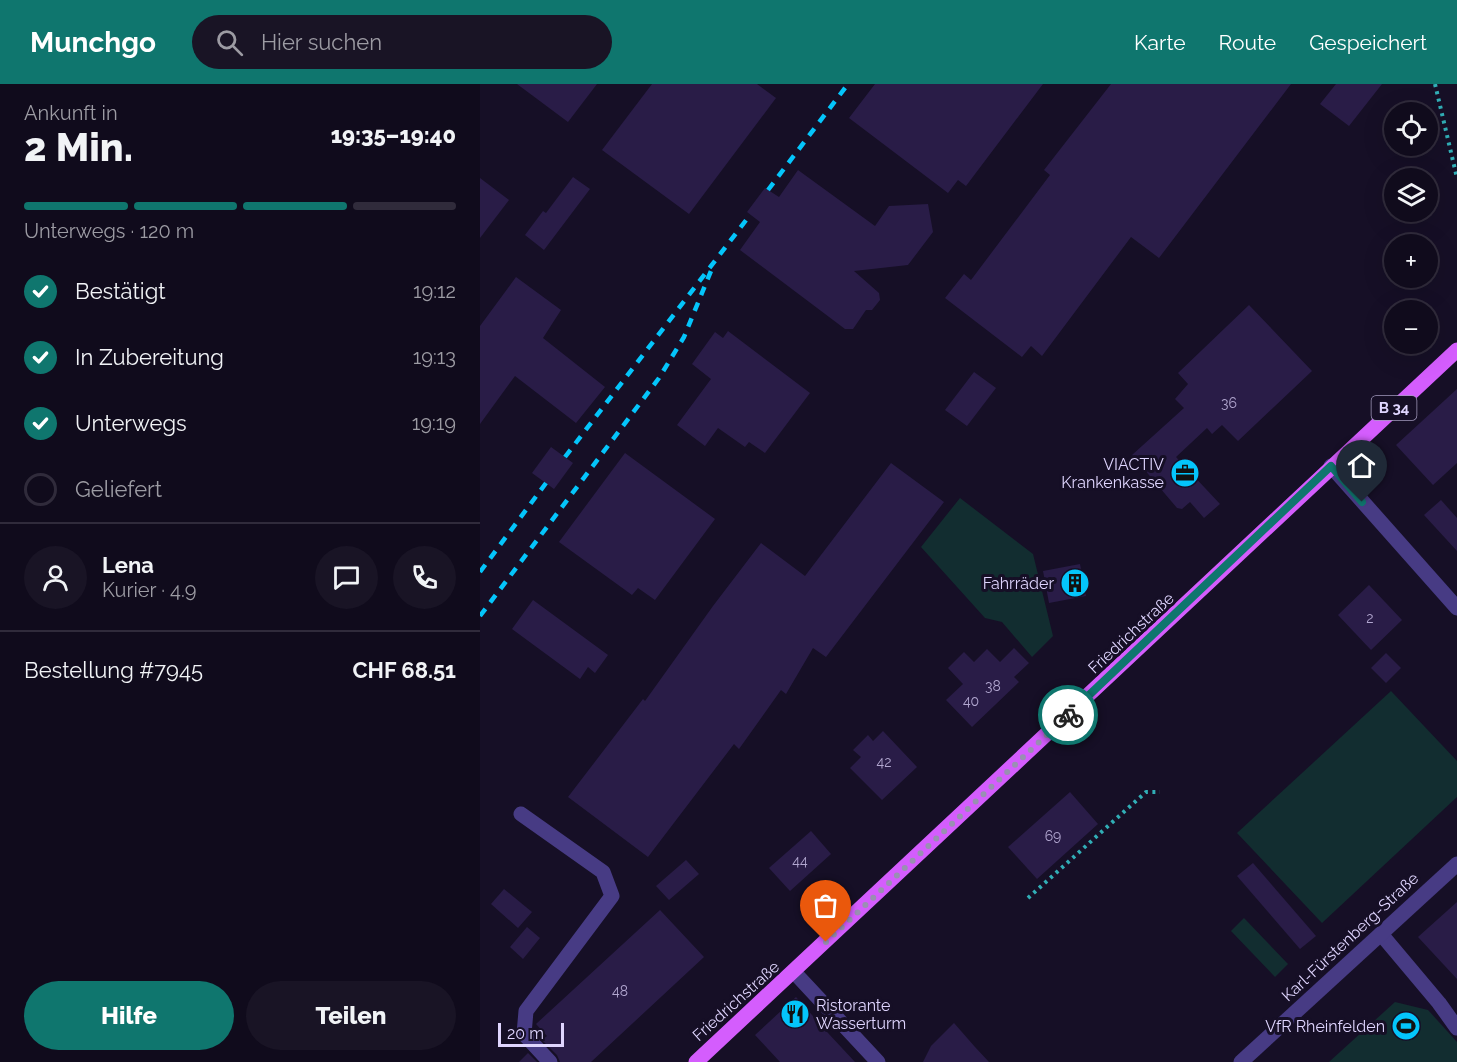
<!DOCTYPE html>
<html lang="de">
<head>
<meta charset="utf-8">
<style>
	:root { --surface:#100b1c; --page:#191425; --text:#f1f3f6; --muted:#9c9ba3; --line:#302b3b; --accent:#0f766e }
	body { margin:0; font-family:Raleway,sans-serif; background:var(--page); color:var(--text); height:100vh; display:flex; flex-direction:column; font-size:22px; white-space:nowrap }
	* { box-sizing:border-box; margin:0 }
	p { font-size:20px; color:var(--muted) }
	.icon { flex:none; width:33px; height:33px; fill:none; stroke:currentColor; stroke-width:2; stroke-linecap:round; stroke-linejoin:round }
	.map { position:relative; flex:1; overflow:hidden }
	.sheet { display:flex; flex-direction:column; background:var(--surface); width:480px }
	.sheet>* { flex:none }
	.fabs { position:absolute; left:904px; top:18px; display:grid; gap:12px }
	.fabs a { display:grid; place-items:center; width:54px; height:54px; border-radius:50%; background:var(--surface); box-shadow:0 6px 24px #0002,0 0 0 2px var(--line); font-size:30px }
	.scale { position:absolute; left:18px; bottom:15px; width:66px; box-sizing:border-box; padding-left:6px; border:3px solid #dfd5fe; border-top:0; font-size:16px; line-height:21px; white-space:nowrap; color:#dfd5fe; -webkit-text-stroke:4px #160f26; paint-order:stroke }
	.pin { position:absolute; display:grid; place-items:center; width:51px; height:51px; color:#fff; margin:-62px -26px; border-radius:50% 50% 50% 0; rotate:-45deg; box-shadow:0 0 6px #0007 }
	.pin .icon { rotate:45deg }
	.courier { position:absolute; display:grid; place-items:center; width:60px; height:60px; margin:-30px; border:4px solid #0f766e; border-radius:50%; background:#fff; color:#222; box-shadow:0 2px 8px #0007 }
	.head em { font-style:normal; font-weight:800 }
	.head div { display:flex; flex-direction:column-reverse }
	.head { display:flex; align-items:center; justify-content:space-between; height:102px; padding:0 24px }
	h1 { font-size:39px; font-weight:800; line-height:45px }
	.bar { display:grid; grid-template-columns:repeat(4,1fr); gap:9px 6px; align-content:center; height:72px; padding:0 24px }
	.bar i { height:8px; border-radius:4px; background:var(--line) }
	.bar .on { background:var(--accent) }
	.bar p { grid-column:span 4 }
	.line { display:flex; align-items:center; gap:15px; padding:0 24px; border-top:2px solid var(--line) }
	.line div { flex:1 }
	.round { display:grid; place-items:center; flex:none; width:63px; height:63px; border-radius:32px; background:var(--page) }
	ol { padding:0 24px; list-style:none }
	li { display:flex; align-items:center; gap:18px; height:66px }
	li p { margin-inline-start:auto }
	li .icon { padding:6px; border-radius:50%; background:var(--accent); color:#fff; stroke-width:4 }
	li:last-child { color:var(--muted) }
	li i { width:33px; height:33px; border:3px solid var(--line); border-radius:50% }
	.button { display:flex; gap:12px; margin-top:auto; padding:12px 24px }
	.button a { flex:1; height:69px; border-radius:36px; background:var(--accent); color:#fff; font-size:24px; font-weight:800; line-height:69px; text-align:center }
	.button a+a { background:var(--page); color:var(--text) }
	header { display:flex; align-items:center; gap:36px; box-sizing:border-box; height:84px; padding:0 30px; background:var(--accent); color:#fff }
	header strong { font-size:28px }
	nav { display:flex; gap:33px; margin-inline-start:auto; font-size:21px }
	.search { width:420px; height:54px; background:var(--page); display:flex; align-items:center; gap:15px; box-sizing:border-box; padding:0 21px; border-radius:33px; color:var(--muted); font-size:22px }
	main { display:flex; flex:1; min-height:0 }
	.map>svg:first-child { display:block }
</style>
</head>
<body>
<header>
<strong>Munchgo</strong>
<div class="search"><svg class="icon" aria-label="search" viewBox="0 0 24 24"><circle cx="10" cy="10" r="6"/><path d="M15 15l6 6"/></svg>Hier suchen</div>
<nav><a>Karte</a><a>Route</a><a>Gespeichert</a></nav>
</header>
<main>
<section class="sheet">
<div class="head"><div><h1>2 Min.</h1><p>Ankunft in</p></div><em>19:35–19:40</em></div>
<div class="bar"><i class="on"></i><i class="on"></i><i class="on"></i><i></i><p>Unterwegs · 120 m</p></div>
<ol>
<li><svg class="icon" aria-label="check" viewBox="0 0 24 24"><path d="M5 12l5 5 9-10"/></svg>Bestätigt<p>19:12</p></li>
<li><svg class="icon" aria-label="check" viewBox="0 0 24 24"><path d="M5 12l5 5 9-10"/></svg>In Zubereitung<p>19:13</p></li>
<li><svg class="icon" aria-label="check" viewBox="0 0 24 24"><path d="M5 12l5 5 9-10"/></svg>Unterwegs<p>19:19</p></li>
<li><i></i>Geliefert</li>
</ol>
<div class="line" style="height:108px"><a class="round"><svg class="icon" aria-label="person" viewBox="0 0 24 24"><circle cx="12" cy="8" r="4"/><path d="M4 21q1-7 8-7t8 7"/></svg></a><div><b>Lena</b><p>Kurier · 4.9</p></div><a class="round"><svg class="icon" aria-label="chat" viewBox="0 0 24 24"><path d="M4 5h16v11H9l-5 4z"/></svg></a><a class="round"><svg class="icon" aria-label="phone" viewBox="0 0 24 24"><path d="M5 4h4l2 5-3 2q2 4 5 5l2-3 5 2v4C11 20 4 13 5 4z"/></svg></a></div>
<div class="line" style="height:78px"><div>Bestellung #7945</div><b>CHF 68.51</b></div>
<div class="button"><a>Hilfe</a><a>Teilen</a></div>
</section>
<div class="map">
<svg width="977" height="978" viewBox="0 0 977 978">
	<rect width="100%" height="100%" fill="#160f26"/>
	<g fill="#122d30">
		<polygon points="480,414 553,470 573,552 552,573 522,538 505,534 441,463"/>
		<polygon points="911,607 977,677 977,713 842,839 757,749"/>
		<polygon points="764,834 808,880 795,893 751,847"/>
		<polygon points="915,918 948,926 977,958 977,978 849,978"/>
	</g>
	<g fill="#291c47">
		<polygon points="37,0 117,0 88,38"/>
		<polygon points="172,0 277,0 296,14 209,130 122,66"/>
		<polygon points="395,0 563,0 486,102 478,96 468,109 369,34"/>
		<polygon points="631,0 811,0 679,174 651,153 562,272 551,262 542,273 465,214 484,190 491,196 570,91 564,86"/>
		<polygon points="856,0 902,0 869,42 840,20"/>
		<polygon points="318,86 395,142 409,122 448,120 453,148 428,181 374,187 399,209 400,216 392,226 386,226 373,245 365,245 260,166 280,138 267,128 285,104 299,113"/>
		<polygon points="93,93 110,105 64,166 45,151 63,127 66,129"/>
		<polygon points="0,94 29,116 0,154"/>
		<polygon points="36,193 81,226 63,254 125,303 96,339 35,292 0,340 0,242"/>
		<polygon points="769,221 832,287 758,357 742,341 732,350 727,344 696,373 740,420 724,434 710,418 702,425 697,424 652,371 704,324 695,315 708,300 698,289"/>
		<polygon points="248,247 330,309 285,369 269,358 265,363 238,344 225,362 197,341 231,295 212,280 235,248 243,254"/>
		<polygon points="494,288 516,304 487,342 465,326"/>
		<polygon points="977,305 977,379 953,401 916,361"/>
		<polygon points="71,363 93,379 74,405 52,389"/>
		<polygon points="145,369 235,435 175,516 158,504 152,511 79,458"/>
		<polygon points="411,379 464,418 346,573 333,564 306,610 301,606 259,665 254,660 168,773 88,713 163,615 165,617 233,522 281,459 325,492"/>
		<polygon points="961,416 977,434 977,467 944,431"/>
		<polygon points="600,480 606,512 569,519 563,487"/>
		<polygon points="889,501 922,536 891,566 858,531"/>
		<polygon points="53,516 128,571 115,589 108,583 100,595 32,545"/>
		<polygon points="534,564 549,579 534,593 539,598 492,643 466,616 483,600 468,584 484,568 494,578 507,565 520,578"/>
		<polygon points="906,569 921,584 906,599 891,584"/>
		<polygon points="403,647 437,683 402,716 370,684 381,673 373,666 388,651 393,657"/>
		<polygon points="590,708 618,740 557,795 528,763"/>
		<polygon points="331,747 351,770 310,807 289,784"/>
		<polygon points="206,776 219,790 189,816 176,802"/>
		<polygon points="773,779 836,852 820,865 757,792"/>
		<polygon points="24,805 52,828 38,844 11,820"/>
		<polygon points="977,818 977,895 938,853"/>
		<polygon points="180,826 224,873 111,978 80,978 77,971 62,956 67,952 56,940"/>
		<polygon points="47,843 60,854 43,875 30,863"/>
		<polygon points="316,913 348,949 375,978 300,978 275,951"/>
		<polygon points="474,939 495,963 509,978 443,978 451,962"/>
		<polygon points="48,969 57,978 39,978"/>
	</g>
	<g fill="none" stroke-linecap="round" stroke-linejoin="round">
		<g stroke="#31aeb6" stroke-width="4" stroke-dasharray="3 4.5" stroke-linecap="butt">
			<polyline points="955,0 977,94"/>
			<polyline points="548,814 666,708 680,708"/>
		</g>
		<g stroke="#473b84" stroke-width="15">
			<polyline points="851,382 977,524"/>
			<polyline points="41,730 123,788 132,812 46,927 44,950 70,978"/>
			<polyline points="901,850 959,919 977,944"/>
			<polyline points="314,888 398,978"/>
			<polyline points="761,978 977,780"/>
		</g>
		<polyline stroke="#d45dfd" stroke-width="15" points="216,978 977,266"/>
		<g stroke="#04c5fb" stroke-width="4.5" stroke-dasharray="9 8" stroke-linecap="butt">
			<polyline points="288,106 368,0"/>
			<polyline points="85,373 270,131"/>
			<polyline points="0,488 66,399"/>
			<polyline points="0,532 179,294 204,253 233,182"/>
		</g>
	</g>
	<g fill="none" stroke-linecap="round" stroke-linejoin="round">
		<polyline stroke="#9990b2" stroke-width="6" stroke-dasharray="0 10.8" points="346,858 588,631"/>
		<polyline stroke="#0f766e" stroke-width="8" points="588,631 851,382 882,418"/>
	</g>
	<defs>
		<g id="office-disc" transform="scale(1.5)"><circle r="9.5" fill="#04c5fb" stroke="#160f26"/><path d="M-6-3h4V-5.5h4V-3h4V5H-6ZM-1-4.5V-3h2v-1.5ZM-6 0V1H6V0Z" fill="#111"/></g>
		<g id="building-disc" transform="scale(1.5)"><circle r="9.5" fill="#04c5fb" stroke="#160f26"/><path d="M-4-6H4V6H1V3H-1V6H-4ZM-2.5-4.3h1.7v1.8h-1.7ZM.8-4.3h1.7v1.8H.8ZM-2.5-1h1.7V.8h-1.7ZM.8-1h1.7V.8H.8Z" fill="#111"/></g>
		<g id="restaurant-disc" transform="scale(1.5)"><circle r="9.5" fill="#04c5fb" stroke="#160f26"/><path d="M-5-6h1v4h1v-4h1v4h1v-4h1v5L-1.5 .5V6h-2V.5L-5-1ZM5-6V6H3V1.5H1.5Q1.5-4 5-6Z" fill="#111"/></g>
		<g id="stadium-disc" transform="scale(1.5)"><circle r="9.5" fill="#04c5fb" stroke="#160f26"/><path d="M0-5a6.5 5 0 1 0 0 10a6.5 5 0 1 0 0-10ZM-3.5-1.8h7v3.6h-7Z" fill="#111"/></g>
	</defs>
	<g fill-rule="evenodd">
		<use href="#office-disc" x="705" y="389"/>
		<use href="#building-disc" x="595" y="499"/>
		<use href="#restaurant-disc" x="315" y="930"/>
		<use href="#stadium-disc" x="926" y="942"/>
	</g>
	<g text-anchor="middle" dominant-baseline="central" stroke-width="6" stroke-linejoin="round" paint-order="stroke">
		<g font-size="14" fill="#b2a7d0">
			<text x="749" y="319">36</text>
			<text x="890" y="534">2</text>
			<text x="513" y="602">38</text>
			<text x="491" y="617">40</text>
			<text x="404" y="678">42</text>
			<text x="573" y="752">69</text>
			<text x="320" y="777">44</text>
			<text x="140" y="907">48</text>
		</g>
		<rect fill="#160f26" stroke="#a39abd" stroke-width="1.5" x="891.5" y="312" width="45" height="24" rx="4.5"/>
		<g font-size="15" font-weight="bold" fill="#dfd5fe">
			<text x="914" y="324">B 34</text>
		</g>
		<g font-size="16" fill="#dfd5fe" stroke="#160f26" text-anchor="end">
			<text x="684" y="380">VIACTIV<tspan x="684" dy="18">Krankenkasse</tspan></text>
			<text x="574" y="499">Fahrräder</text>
			<text x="336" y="921" text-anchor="start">Ristorante<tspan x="336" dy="18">Wasserturm</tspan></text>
			<text x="905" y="942">VfR Rheinfelden</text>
		</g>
		<g font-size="16" fill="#dfd5fe" stroke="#160f26">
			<text transform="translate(651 549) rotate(-43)">Friedrichstraße</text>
			<text transform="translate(870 853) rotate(-43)">Karl-Fürstenberg-Straße</text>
			<text transform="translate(256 917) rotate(-42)">Friedrichstraße</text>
		</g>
	</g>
</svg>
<div class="fabs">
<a><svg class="icon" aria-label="locate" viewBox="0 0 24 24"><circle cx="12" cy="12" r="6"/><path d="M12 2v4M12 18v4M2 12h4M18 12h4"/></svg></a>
<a><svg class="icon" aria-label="layers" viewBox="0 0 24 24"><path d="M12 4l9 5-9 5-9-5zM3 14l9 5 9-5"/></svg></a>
<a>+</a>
<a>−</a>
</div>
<div class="scale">20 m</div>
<div class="pin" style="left:346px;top:858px;background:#ea580c"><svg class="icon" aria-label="bag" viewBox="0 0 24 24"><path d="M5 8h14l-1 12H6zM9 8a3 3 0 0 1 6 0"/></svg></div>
<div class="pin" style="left:882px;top:418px;background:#1f2937"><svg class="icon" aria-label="home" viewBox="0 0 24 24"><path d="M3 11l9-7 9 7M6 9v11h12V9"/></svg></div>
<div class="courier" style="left:588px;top:631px"><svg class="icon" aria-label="bike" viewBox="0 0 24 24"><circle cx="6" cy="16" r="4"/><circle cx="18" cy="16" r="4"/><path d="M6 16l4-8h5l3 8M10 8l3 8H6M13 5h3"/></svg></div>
</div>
</main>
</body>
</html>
